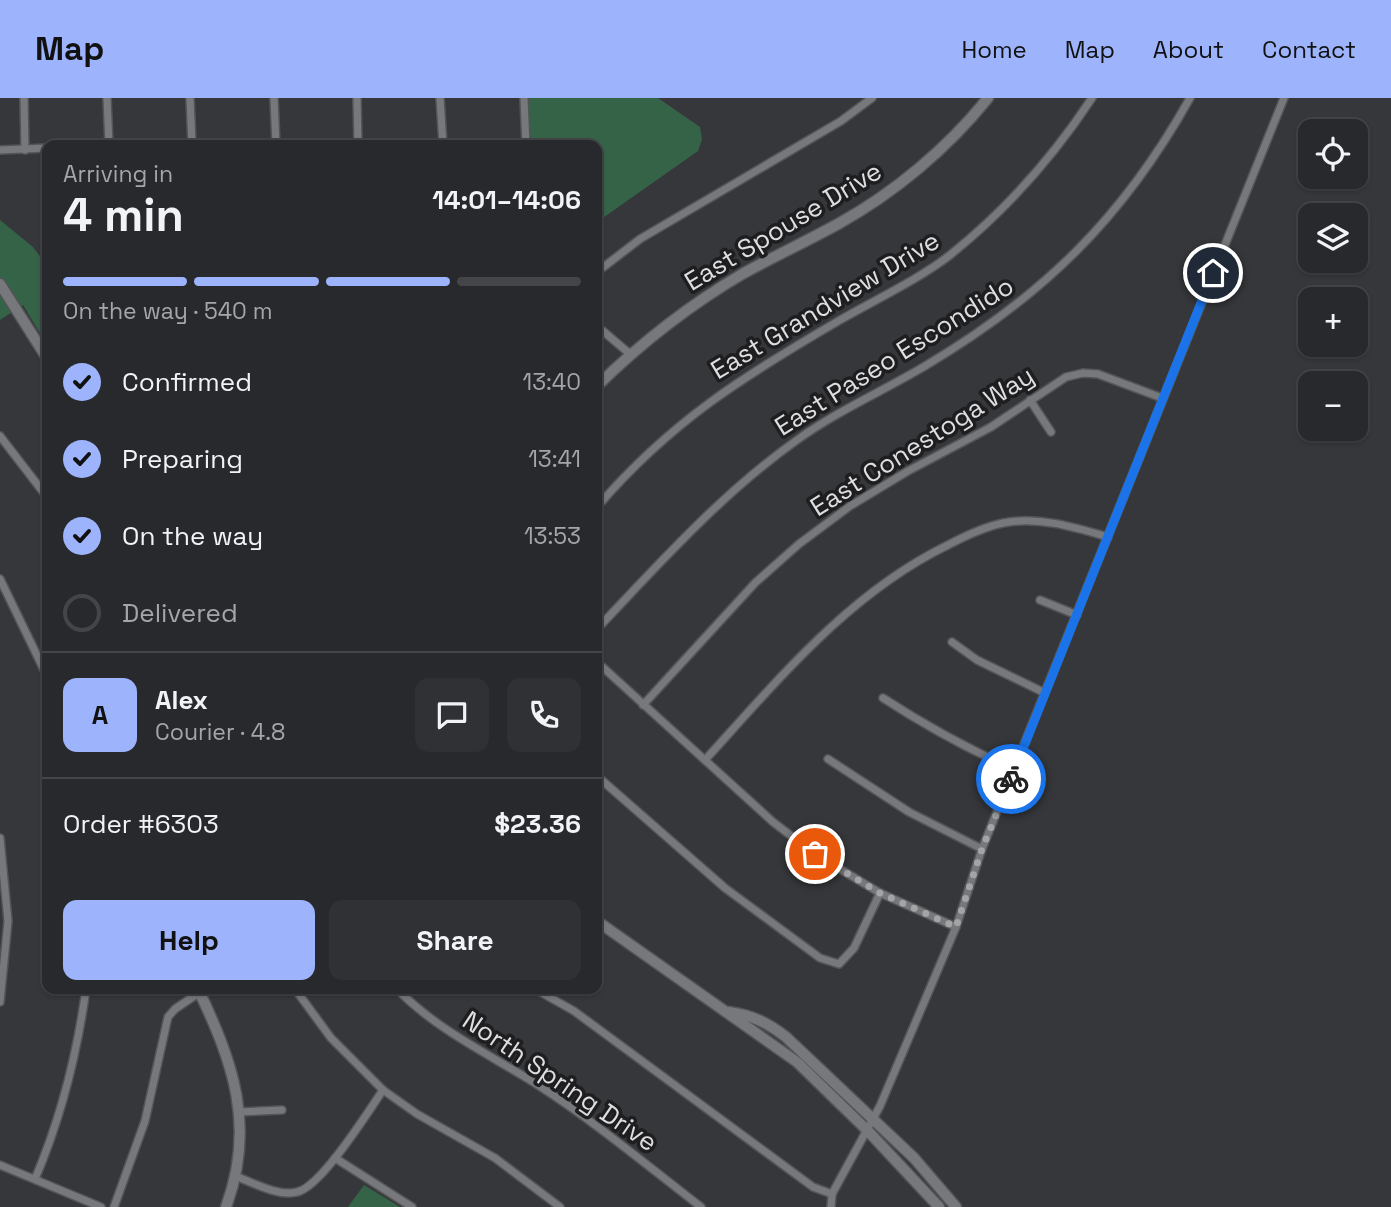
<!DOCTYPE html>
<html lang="en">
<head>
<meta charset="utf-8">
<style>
	:root { --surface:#28292c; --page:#303134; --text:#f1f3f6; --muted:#a5a6a9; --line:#444548; --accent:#9db4fd }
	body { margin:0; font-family:"Space Grotesk",sans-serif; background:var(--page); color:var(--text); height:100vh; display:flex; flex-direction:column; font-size:26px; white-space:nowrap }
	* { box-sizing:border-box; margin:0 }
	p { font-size:23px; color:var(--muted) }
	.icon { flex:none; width:38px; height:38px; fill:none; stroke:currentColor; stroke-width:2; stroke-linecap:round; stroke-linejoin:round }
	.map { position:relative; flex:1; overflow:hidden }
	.side { position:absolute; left:42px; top:42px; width:560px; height:854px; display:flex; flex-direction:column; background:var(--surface); border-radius:14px; box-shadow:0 2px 5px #0004,0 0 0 2px var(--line) }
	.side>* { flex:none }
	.tools { position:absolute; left:1298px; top:21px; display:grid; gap:14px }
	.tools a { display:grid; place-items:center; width:70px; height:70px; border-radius:14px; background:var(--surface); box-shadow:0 2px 5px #0004,0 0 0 2px var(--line); font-size:35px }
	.pin { position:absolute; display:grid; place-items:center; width:60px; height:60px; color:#fff; margin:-30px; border:4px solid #fff; border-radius:50%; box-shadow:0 2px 7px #0007 }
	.courier { position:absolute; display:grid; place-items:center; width:70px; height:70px; margin:-35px; border:5px solid #1a73e8; border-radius:50%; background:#fff; color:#222; box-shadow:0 2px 9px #0007 }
	.overview em { font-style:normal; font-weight:600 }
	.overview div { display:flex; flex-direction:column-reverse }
	.overview { display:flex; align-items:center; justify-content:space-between; height:119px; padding:0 21px }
	h1 { font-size:46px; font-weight:600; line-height:52px }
	.bar { display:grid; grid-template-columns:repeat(4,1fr); gap:10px 7px; align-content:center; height:84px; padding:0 21px }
	.bar i { height:9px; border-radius:5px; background:var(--line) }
	.bar .active { background:var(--accent) }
	.bar p { grid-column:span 4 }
	.line { display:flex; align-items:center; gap:18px; padding:0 21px; border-top:2px solid var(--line) }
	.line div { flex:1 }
	.round { display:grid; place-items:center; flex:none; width:74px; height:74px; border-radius:14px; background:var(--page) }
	ol { padding:0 21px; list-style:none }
	li { display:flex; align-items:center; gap:21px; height:77px }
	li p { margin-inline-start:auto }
	li .icon { padding:7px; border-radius:50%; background:var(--accent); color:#111; stroke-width:4 }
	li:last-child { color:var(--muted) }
	li i { width:38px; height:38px; border:4px solid var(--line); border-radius:50% }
	.action { display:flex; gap:14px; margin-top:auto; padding:14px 21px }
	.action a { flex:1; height:80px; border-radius:14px; background:var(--accent); color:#111; font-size:28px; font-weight:600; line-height:80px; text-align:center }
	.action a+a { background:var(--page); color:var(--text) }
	header { display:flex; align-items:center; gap:42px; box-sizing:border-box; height:98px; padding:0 35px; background:var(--accent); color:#111 }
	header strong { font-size:33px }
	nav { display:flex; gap:38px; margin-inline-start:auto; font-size:24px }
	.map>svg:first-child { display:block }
</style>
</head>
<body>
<header>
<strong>Map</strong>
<nav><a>Home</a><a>Map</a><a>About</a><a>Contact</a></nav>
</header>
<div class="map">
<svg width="1391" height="1109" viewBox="0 0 1391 1109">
	<rect width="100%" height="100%" fill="#36373a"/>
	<g fill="#356348">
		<polygon points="528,0 658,0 700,29 702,41 698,53 597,124 597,47 530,47"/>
		<polygon points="0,122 33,149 47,168 47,247 23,207 0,222"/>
		<polygon points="364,1087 400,1109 348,1109"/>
	</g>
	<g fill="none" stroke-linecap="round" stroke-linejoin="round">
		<g stroke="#535456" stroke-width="10">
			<g id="street">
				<polyline points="24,0 25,52"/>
				<polyline points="107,0 109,47"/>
				<polyline points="190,0 192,47"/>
				<polyline points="274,0 276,47"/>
				<polyline points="357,0 358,47"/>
				<polyline points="440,0 443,47"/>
				<polyline points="524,0 526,47"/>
				<polyline points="119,47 192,46"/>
				<polyline points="0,52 47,50"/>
				<polyline points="597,174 640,141 841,23 872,0"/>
				<polyline points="597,228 630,256"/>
				<polyline points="1030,302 1051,334"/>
				<polyline points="0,338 47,399"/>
				<path d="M597,409c74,-86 147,-131 243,-187 33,-19 81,-42 110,-65 55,-44 103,-98 142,-157"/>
				<polyline points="0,481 47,578"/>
				<polyline points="1040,502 1077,517"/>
				<path d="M597,531c63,-66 124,-135 200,-189 40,-29 86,-49 128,-74 118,-70 198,-148 265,-268"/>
				<polyline points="952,544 977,562 1045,595"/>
				<polyline points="597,564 773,724 815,756 880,795 956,829"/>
				<path d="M883,600c43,28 85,51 132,72"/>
				<polyline points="643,607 755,485 799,446 850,408 908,373 991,329 1066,279 1083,275 1098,276 1162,300"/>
				<polyline points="828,661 909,714 982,751"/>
				<path d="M705,662c73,-80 144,-167 243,-215 17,-9 36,-18 55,-22 35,-7 71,4 105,14"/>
				<polyline points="597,678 725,790 820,860 839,866 854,850 880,795"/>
				<polyline points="0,740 8,823 0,904"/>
				<polyline points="295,891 331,940 383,992 417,1016 495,1060 560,1109"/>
				<path d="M397,891c41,42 92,65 141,96 57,37 110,81 163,122"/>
				<polyline points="535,891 574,913 813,1089 832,1096"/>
				<polyline points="239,1014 282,1012"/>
				<polyline points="335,1060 412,1109"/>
				<polyline points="0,1067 101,1109"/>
				<path d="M235,1078c17,6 43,21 62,16 24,-5 71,-80 86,-102"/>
				<path d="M35,1081c26,-61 42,-125 51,-190"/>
				<polyline points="114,1109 145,1023 168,919 175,911 200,894"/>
				<polyline points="831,1109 832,1096 880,1008 956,829 982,751 1284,0"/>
			</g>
		</g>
		<g stroke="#535456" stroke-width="13">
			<g id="secondary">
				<polyline points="0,186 47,260"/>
				<path d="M597,288c44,-43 94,-82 147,-113 31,-17 63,-32 94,-49 56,-31 110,-76 150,-126"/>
				<polyline points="597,823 797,964 868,1033 939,1109"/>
				<path d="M198,891c35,73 58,137 28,218"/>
				<path d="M729,914c23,3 39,11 57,25l128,121 42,49"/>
			</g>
		</g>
		<use href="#street" stroke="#77787c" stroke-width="7"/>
		<use href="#secondary" stroke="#77787c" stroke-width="10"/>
	</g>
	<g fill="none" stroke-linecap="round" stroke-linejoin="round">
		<polyline stroke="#a3a4a6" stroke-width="7" stroke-dasharray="0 12.6" points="815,756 880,795 956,829 982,751 1011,681"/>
		<polyline stroke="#1a73e8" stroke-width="9" points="1011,681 1213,175"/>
	</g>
	<g text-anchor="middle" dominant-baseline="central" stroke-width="7" stroke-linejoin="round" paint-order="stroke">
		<g font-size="26" fill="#dddee0" stroke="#1e1e20">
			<text transform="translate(783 128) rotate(-31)">East Spouse Drive</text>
			<text transform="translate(825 207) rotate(-31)">East Grandview Drive</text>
			<text transform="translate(894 258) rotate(-32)">East Paseo Escondido</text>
			<text transform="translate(922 343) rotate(-32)">East Conestoga Way</text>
			<text transform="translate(560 983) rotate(34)">North Spring Drive</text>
		</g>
	</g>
</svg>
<div class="tools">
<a><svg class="icon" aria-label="locate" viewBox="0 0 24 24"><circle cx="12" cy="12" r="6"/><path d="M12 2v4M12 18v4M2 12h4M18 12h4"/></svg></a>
<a><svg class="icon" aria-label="layers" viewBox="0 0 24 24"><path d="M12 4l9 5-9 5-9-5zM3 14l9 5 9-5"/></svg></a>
<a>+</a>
<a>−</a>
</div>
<div class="pin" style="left:815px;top:756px;background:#ea580c"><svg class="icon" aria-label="bag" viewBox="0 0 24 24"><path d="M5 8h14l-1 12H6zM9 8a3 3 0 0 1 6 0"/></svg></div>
<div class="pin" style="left:1213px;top:175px;background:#1f2937"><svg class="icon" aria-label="home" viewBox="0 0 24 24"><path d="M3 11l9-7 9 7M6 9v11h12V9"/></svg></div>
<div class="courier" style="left:1011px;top:681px"><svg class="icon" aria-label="bike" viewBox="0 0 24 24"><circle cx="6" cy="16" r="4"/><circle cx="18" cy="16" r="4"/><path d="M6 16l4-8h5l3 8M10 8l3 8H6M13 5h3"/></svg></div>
<section class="side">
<div class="overview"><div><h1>4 min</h1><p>Arriving in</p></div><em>14:01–14:06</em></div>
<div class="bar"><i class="active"></i><i class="active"></i><i class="active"></i><i></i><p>On the way · 540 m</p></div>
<ol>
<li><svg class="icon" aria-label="check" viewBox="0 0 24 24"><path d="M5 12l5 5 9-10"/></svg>Confirmed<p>13:40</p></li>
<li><svg class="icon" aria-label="check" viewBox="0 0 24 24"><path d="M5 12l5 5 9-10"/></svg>Preparing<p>13:41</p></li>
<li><svg class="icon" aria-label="check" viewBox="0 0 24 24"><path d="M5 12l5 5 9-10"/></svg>On the way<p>13:53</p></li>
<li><i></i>Delivered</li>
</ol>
<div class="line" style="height:126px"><b class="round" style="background:var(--accent);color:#111">A</b><div><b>Alex</b><p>Courier · 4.8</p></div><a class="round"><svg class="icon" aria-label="chat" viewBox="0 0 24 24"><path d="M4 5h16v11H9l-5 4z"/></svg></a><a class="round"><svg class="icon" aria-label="phone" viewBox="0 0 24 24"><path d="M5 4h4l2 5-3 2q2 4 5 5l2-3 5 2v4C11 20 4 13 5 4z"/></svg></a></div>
<div class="line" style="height:91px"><div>Order #6303</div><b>$23.36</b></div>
<div class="action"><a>Help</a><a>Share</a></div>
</section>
</div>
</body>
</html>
